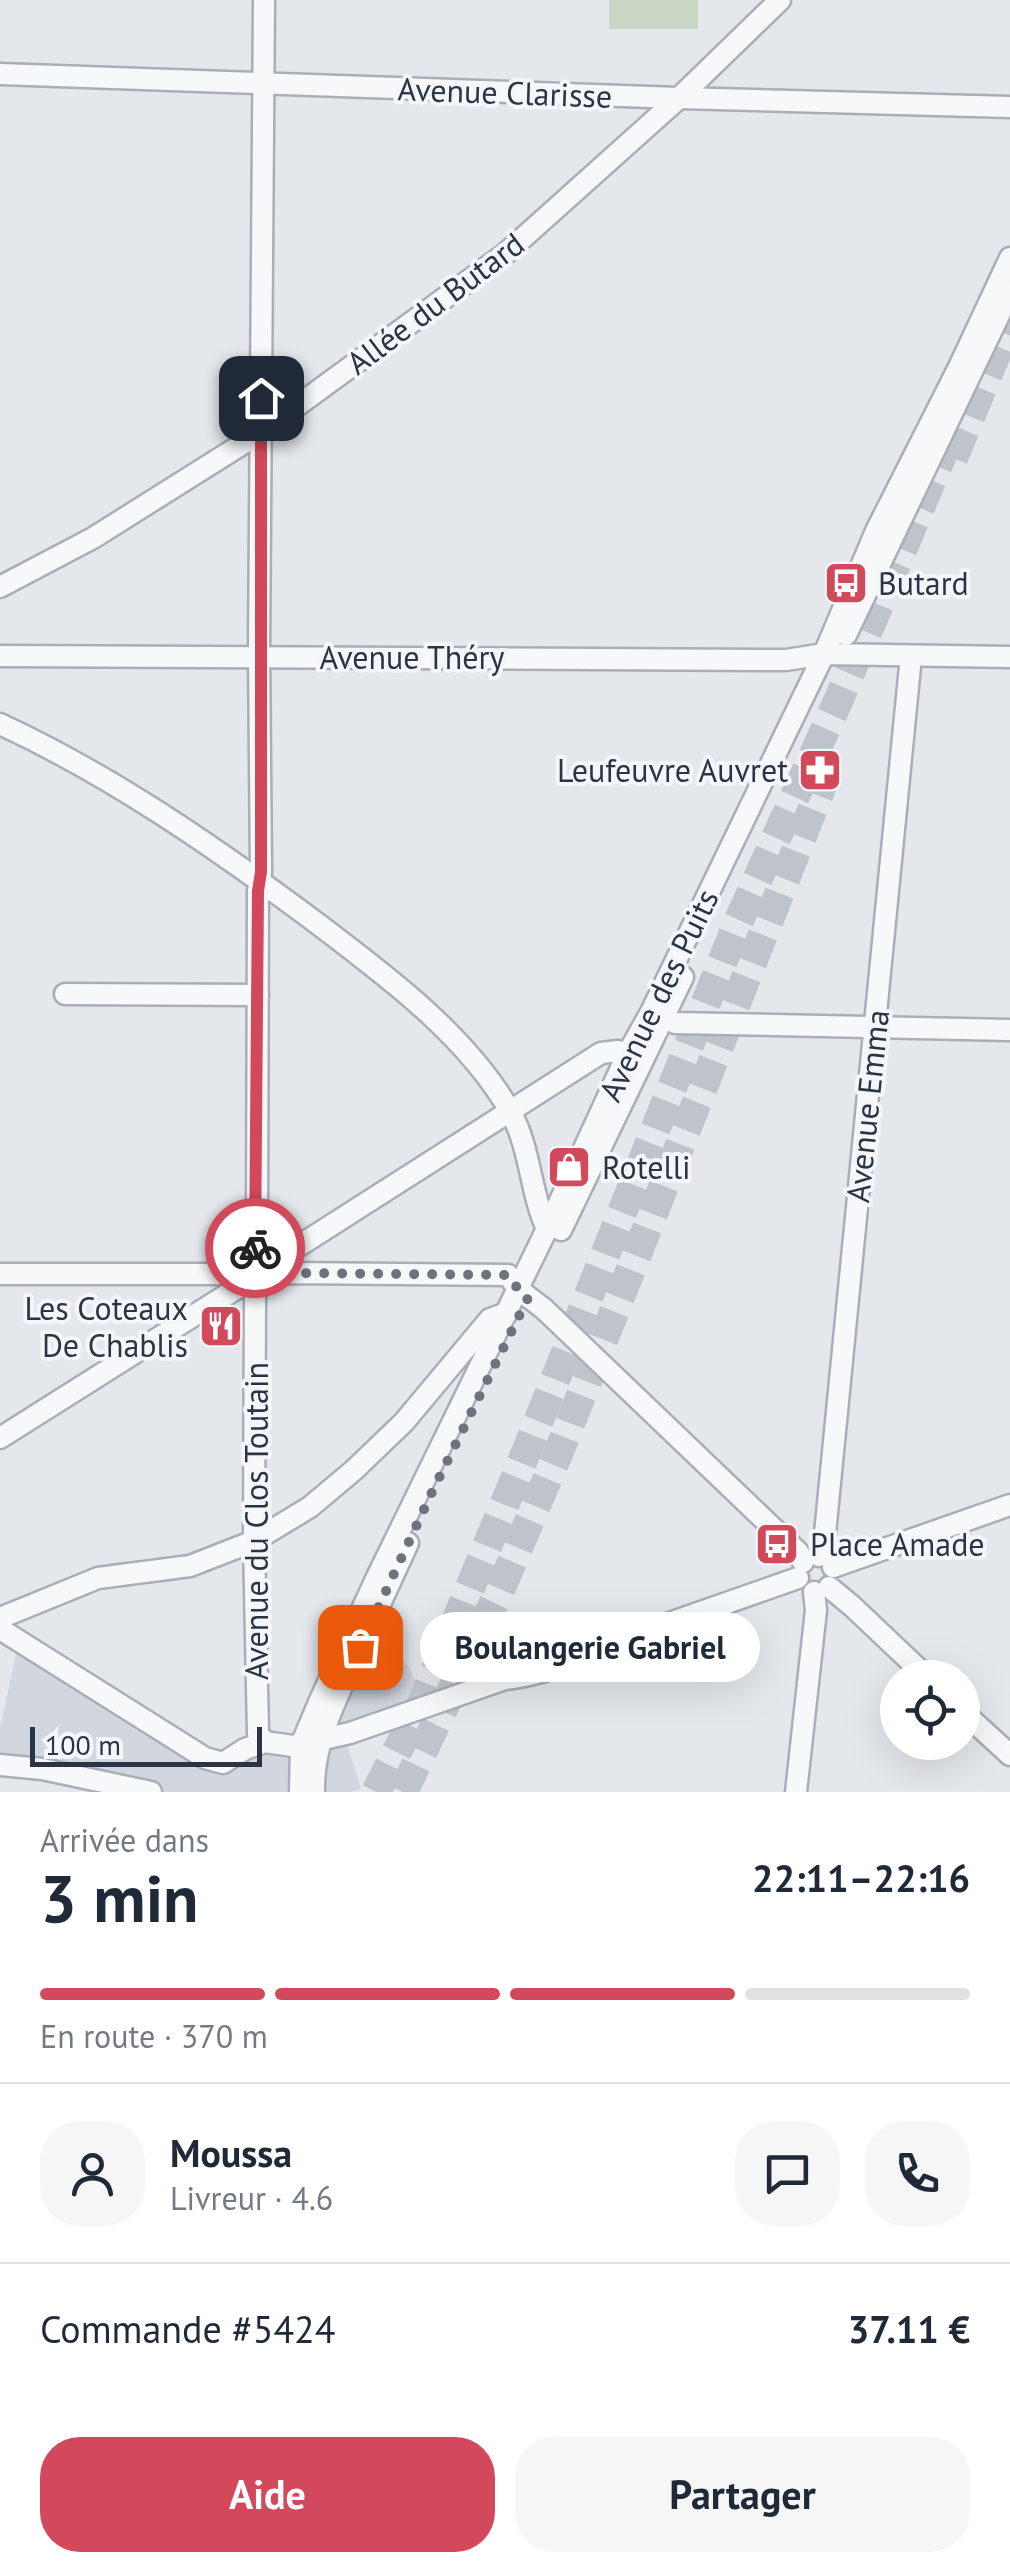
<!DOCTYPE html>
<html lang="fr">
<head>
<meta charset="utf-8">
<style>
	:root { --surface:#fff; --page:#f6f6f7; --text:#1f2937; --muted:#747a83; --line:#e0e1e3; --accent:#d1495b }
	body { margin:0; font-family:"PT Sans",sans-serif; background:var(--page); color:var(--text); height:100vh; display:flex; flex-direction:column; font-size:38px; white-space:nowrap }
	* { box-sizing:border-box; margin:0 }
	p { font-size:32px; color:var(--muted) }
	.icon { flex:none; width:55px; height:55px; fill:none; stroke:currentColor; stroke-width:2; stroke-linecap:round; stroke-linejoin:round }
	.map { position:relative; height:1792px; overflow:hidden }
	.details { display:flex; flex-direction:column; background:var(--surface); flex:1 }
	.details>* { flex:none }
	.controls { position:absolute; left:880px; top:1660px; display:grid; gap:20px }
	.controls a { display:grid; place-items:center; width:100px; height:100px; border-radius:50%; background:var(--surface); box-shadow:0 10px 40px #0002; font-size:50px }
	.scale { position:absolute; left:30px; bottom:25px; width:232px; box-sizing:border-box; padding-left:10px; border:5px solid #2b3445; border-top:0; font-size:28px; line-height:35px; white-space:nowrap; color:#2b3445; -webkit-text-stroke:8px #f4f6f9; paint-order:stroke }
	.pin { position:absolute; display:grid; place-items:center; width:85px; height:85px; color:#fff; margin:-42px; border-radius:20px; box-shadow:0 5px 15px #0006 }
	.courier { position:absolute; display:grid; place-items:center; width:100px; height:100px; margin:-50px; border:8px solid #d1495b; border-radius:50%; background:#fff; color:#222; box-shadow:0 2px 12px #0007 }
	.bubble { position:absolute; height:70px; border-radius:35px; background:var(--surface); box-shadow:0 10px 40px #0002; font-size:32px; font-weight:700; line-height:70px; text-align:center }
	.summary em { font-style:normal; font-weight:700 }
	.summary div { display:flex; flex-direction:column-reverse }
	.summary { display:flex; align-items:center; justify-content:space-between; height:170px; padding:0 40px }
	h1 { font-size:65px; font-weight:700; line-height:75px }
	.bar { display:grid; grid-template-columns:repeat(4,1fr); gap:15px 10px; align-content:center; height:120px; padding:0 40px }
	.bar i { height:12px; border-radius:8px; background:var(--line) }
	.bar .on { background:var(--accent) }
	.bar p { grid-column:span 4 }
	.line { display:flex; align-items:center; gap:25px; padding:0 40px; border-top:2px solid var(--line) }
	.line div { flex:1 }
	.round { display:grid; place-items:center; flex:none; width:105px; height:105px; border-radius:40px; background:var(--page) }
	.button { display:flex; gap:20px; margin-top:auto; padding:20px 40px }
	.button a { flex:1; height:115px; border-radius:40px; background:var(--accent); color:#fff; font-size:40px; font-weight:700; line-height:115px; text-align:center }
	.button a+a { background:var(--page); color:var(--text) }
	.map>svg:first-child { display:block }
</style>
</head>
<body>
<div class="map">
<svg width="1010" height="1792" viewBox="0 0 1010 1792">
	<rect width="100%" height="100%" fill="#e4e7ec"/>
	<polygon fill="#d2d6de" points="19,1641 205,1758 231,1759 293,1746 316,1710 346,1706 370,1660 384,1647 388,1652 392,1648 408,1666 422,1694 410,1702 359,1721 365,1740 348,1747 361,1789 351,1792 151,1792 0,1765 0,1728"/>
	<rect fill="#c9d6c5" x="609" y="0" width="89" height="29"/>
	<g fill="none" stroke-linecap="round" stroke-linejoin="round">
		<g stroke="#bfc3cb" stroke-width="30" stroke-dasharray="30 15" stroke-linecap="butt">
			<polyline points="953,458 1010,320"/>
			<polyline points="376,1792 424,1699 527,1450 739,920 839,699 951,434"/>
			<polyline points="403,1792 500,1590 558,1454 828,770"/>
		</g>
		<g stroke="#a9aeb7" stroke-width="25">
			<g id="minor">
				<polyline points="0,74 679,98 1010,107"/>
				<polyline points="0,587 93,538 260,433 505,254 679,98 780,0"/>
				<polyline points="846,635 1010,292"/>
				<polyline points="0,656 786,660 824,654 1010,657"/>
				<path d="M0,724c110,51 213,122 310,194 71,54 157,116 201,195 20,37 19,79 36,116"/>
				<polyline points="65,994 258,995"/>
				<polyline points="654,1013 675,1023 1010,1030"/>
				<polyline points="561,1230 683,977"/>
				<polyline points="254,1260 257,1230 258,891 261,872 259,650 264,0"/>
				<polyline points="270,1268 280,1258 601,1053 618,1051 628,1053"/>
				<polyline points="0,1274 221,1274 237,1277"/>
				<polyline points="273,1276 291,1273 508,1275 518,1289 544,1309 798,1552 803,1562"/>
				<polyline points="255,1297 254,1541 258,1734 265,1742"/>
				<polyline points="0,1438 239,1287"/>
				<polyline points="819,1556 824,1544 911,656"/>
				<polyline points="833,1567 1010,1505"/>
				<polyline points="829,1587 852,1606 928,1678"/>
				<polyline points="374,1617 408,1543"/>
				<polyline points="0,1618 98,1578 190,1566 254,1541 310,1507 354,1470 404,1422 490,1319 507,1313"/>
				<path d="M0,1629l205,129 18,5 22,-14 20,-7 28,4 57,-13 155,-54c35,-3 102,-27 133,-45l160,-56"/>
				<polyline points="962,1711 1010,1755"/>
				<polyline points="0,1765 42,1769 151,1792"/>
				<polyline points="300,1792 301,1745 320,1700 377,1577 547,1229 628,1053 651,1012 824,654 876,531 959,367 1010,258"/>
				<path d="M314,1792c-1,-39 13,-73 29,-108"/>
				<polyline points="796,1792 816,1610 814,1592"/>
			</g>
		</g>
		<use href="#minor" stroke="#f7f8fa" stroke-width="20"/>
	</g>
	<g fill="none" stroke-linecap="round" stroke-linejoin="round">
		<polyline stroke="#6c737f" stroke-width="10" stroke-dasharray="0 18" points="255,1248 254,1260 266,1264 273,1276 290,1273 508,1275 518,1289 528,1298 433,1490 360,1647"/>
		<polyline stroke="#d1495b" stroke-width="12" points="255,1248 258,891 261,872 261,398"/>
	</g>
	<defs>
		<g id="bus-square" transform="scale(2.25)"><rect x="-9" y="-9" width="18" height="18" rx="4" fill="#d1495b" stroke="#f4f6f9"/><path d="M-5-6H5V4H4V6H2V4H-2V6H-4V4H-5ZM-3.5-4V0h7V-4ZM-3.5 1.2v1.5H-2V1.2ZM2 1.2v1.5H3.5V1.2Z" fill="#fff"/></g>
		<g id="pharmacy-square" transform="scale(2.25)"><rect x="-9" y="-9" width="18" height="18" rx="4" fill="#d1495b" stroke="#f4f6f9"/><path d="M-2-6h4v4h4v4h-4v4h-4v-4h-4v-4h4Z" fill="#fff"/></g>
		<g id="shop-square" transform="scale(2.25)"><rect x="-9" y="-9" width="18" height="18" rx="4" fill="#d1495b" stroke="#f4f6f9"/><path d="M-5-2.5h2.3a2.7 3.5 0 0 1 5.4 0H5L5.5 6h-11ZM-1.5-2.5h3a1.5 2.3 0 0 0-3 0Z" fill="#fff"/></g>
		<g id="restaurant-square" transform="scale(2.25)"><rect x="-9" y="-9" width="18" height="18" rx="4" fill="#d1495b" stroke="#f4f6f9"/><path d="M-5-6h1v4h1v-4h1v4h1v-4h1v5L-1.5 .5V6h-2V.5L-5-1ZM5-6V6H3V1.5H1.5Q1.5-4 5-6Z" fill="#fff"/></g>
	</defs>
	<g fill-rule="evenodd">
		<use href="#bus-square" x="846" y="583"/>
		<use href="#pharmacy-square" x="820" y="770"/>
		<use href="#shop-square" x="569" y="1167"/>
		<use href="#restaurant-square" x="221" y="1326"/>
		<use href="#bus-square" x="777" y="1544"/>
	</g>
	<g text-anchor="middle" dominant-baseline="central" stroke-width="8" stroke-linejoin="round" paint-order="stroke">
		<g font-size="32" fill="#2b3445" stroke="#f4f6f9">
			<text transform="translate(505 92) rotate(2)">Avenue Clarisse</text>
			<text transform="translate(435 303) rotate(-37)">Allée du Butard</text>
			<text x="412" y="657">Avenue Théry</text>
			<text transform="translate(658 995) rotate(-64)">Avenue des Puits</text>
			<text transform="translate(867 1106) rotate(-84)">Avenue Emma</text>
			<text transform="translate(256 1521) rotate(-90)">Avenue du Clos Toutain</text>
		</g>
		<g font-size="32" fill="#2b3445" stroke="#f4f6f9" text-anchor="start">
			<text x="878" y="583">Butard</text>
			<text x="788" y="770" text-anchor="end">Leufeuvre Auvret</text>
			<text x="602" y="1167">Rotelli</text>
			<text x="188" y="1308" text-anchor="end">Les Coteaux<tspan x="188" dy="37">De Chablis</tspan></text>
			<text x="810" y="1544">Place Amade</text>
		</g>
	</g>
</svg>
<div class="controls">
<a><svg class="icon" aria-label="locate" viewBox="0 0 24 24"><circle cx="12" cy="12" r="6"/><path d="M12 2v4M12 18v4M2 12h4M18 12h4"/></svg></a>
</div>
<div class="scale">100 m</div>
<div class="pin" style="left:360px;top:1647px;background:#ea580c"><svg class="icon" aria-label="bag" viewBox="0 0 24 24"><path d="M5 8h14l-1 12H6zM9 8a3 3 0 0 1 6 0"/></svg></div>
<div class="pin" style="left:261px;top:398px;background:#1f2937"><svg class="icon" aria-label="home" viewBox="0 0 24 24"><path d="M3 11l9-7 9 7M6 9v11h12V9"/></svg></div>
<div class="courier" style="left:255px;top:1248px"><svg class="icon" aria-label="bike" viewBox="0 0 24 24"><circle cx="6" cy="16" r="4"/><circle cx="18" cy="16" r="4"/><path d="M6 16l4-8h5l3 8M10 8l3 8H6M13 5h3"/></svg></div>
<div class="bubble" style="left:420px;top:1612px;width:340px">Boulangerie Gabriel</div>
</div>
<section class="details">
<div class="summary"><div><h1>3 min</h1><p>Arrivée dans</p></div><em>22:11–22:16</em></div>
<div class="bar"><i class="on"></i><i class="on"></i><i class="on"></i><i></i><p>En route · 370 m</p></div>
<div class="line" style="height:180px"><a class="round"><svg class="icon" aria-label="person" viewBox="0 0 24 24"><circle cx="12" cy="8" r="4"/><path d="M4 21q1-7 8-7t8 7"/></svg></a><div><b>Moussa</b><p>Livreur · 4.6</p></div><a class="round"><svg class="icon" aria-label="chat" viewBox="0 0 24 24"><path d="M4 5h16v11H9l-5 4z"/></svg></a><a class="round"><svg class="icon" aria-label="phone" viewBox="0 0 24 24"><path d="M5 4h4l2 5-3 2q2 4 5 5l2-3 5 2v4C11 20 4 13 5 4z"/></svg></a></div>
<div class="line" style="height:130px"><div>Commande #5424</div><b>37.11 €</b></div>
<div class="button"><a>Aide</a><a>Partager</a></div>
</section>
</body>
</html>
